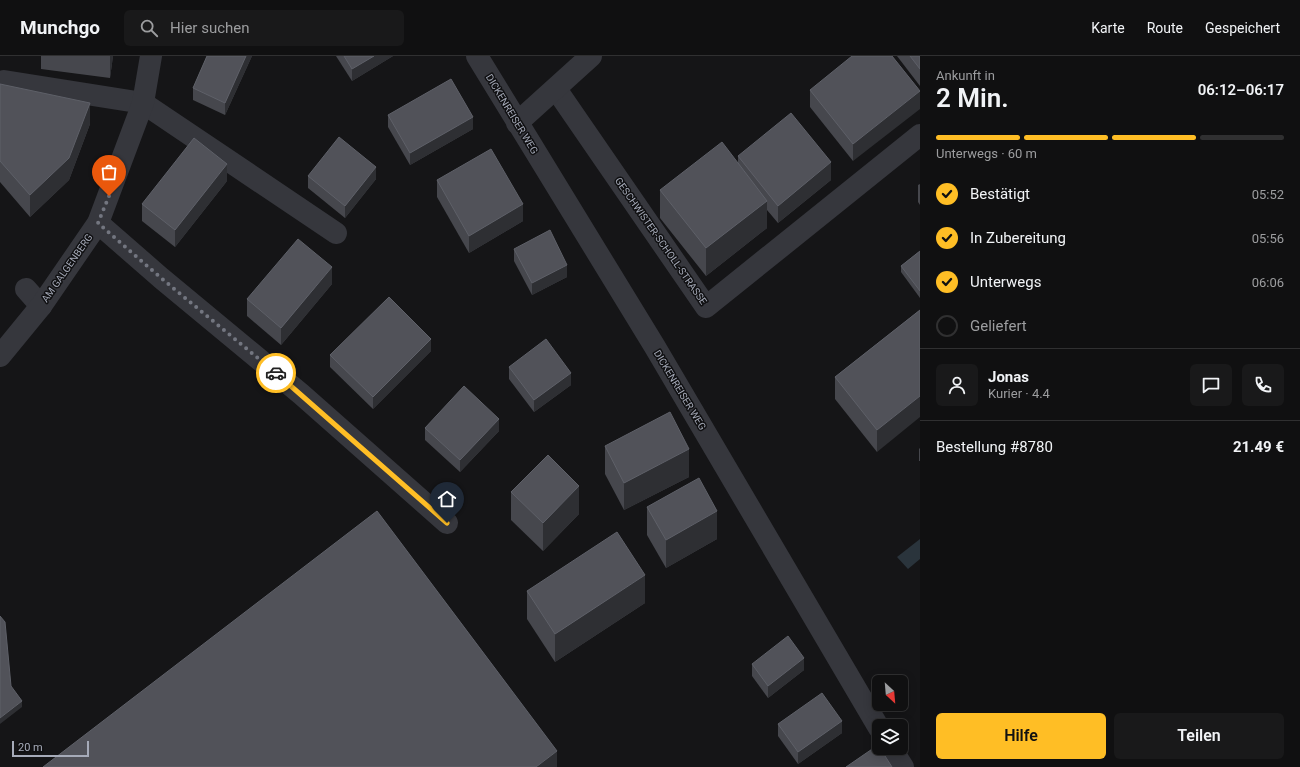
<!DOCTYPE html>
<html lang="de">
<head>
<meta charset="utf-8">
<style>
	:root { --surface:#101011; --page:#19191a; --text:#f1f3f6; --muted:#9c9d9f; --line:#303031; --accent:#ffbe25 }
	body { margin:0; font-family:Roboto,sans-serif; background:var(--page); color:var(--text); height:100vh; display:flex; flex-direction:column; font-size:15px; white-space:nowrap }
	* { box-sizing:border-box; margin:0 }
	p { font-size:13px; color:var(--muted) }
	.icon { flex:none; width:22px; height:22px; fill:none; stroke:currentColor; stroke-width:2; stroke-linecap:round; stroke-linejoin:round }
	.map { position:relative; flex:1; overflow:hidden }
	.sheet { display:flex; flex-direction:column; background:var(--surface); width:380px }
	.sheet>* { flex:none }
	.needle { width:26px; rotate:154deg }
	.buttons { position:absolute; left:872px; top:619px; display:grid; gap:8px }
	.buttons a { display:grid; place-items:center; width:36px; height:36px; border-radius:6px; background:var(--surface); box-shadow:0 2px 10px #0003,0 0 0 1px var(--line); font-size:20px }
	.scale { position:absolute; left:12px; bottom:10px; width:77px; box-sizing:border-box; padding-left:4px; border:2px solid #a6abb9; border-top:0; font-size:11px; line-height:14px; white-space:nowrap; color:#a6abb9; -webkit-text-stroke:3px #101012; paint-order:stroke }
	.pin { position:absolute; display:grid; place-items:center; width:34px; height:34px; color:#fff; margin:-41px -17px; border-radius:50% 50% 50% 0; rotate:-45deg; box-shadow:0 0 4px #0007 }
	.pin .icon { rotate:45deg }
	.courier { position:absolute; display:grid; place-items:center; width:40px; height:40px; margin:-20px; border:3px solid #ffbe25; border-radius:50%; background:#fff; color:#222; box-shadow:0 1px 5px #0007 }
	.headline em { font-style:normal; font-weight:600 }
	.headline div { display:flex; flex-direction:column-reverse }
	.headline { display:flex; align-items:center; justify-content:space-between; height:68px; padding:0 16px }
	h1 { font-size:26px; font-weight:600; line-height:30px }
	.bar { display:grid; grid-template-columns:repeat(4,1fr); gap:6px 4px; align-content:center; height:48px; padding:0 16px }
	.bar i { height:5px; border-radius:3px; background:var(--line) }
	.bar .active { background:var(--accent) }
	.bar p { grid-column:span 4 }
	.line { display:flex; align-items:center; gap:10px; padding:0 16px; border-top:1px solid var(--line) }
	.line div { flex:1 }
	.round { display:grid; place-items:center; flex:none; width:42px; height:42px; border-radius:6px; background:var(--page) }
	ol { padding:0 16px; list-style:none }
	li { display:flex; align-items:center; gap:12px; height:44px }
	li p { margin-inline-start:auto }
	li .icon { padding:4px; border-radius:50%; background:var(--accent); color:#111; stroke-width:4 }
	li:last-child { color:var(--muted) }
	li i { width:22px; height:22px; border:2px solid var(--line); border-radius:50% }
	.action { display:flex; gap:8px; margin-top:auto; padding:8px 16px }
	.action a { flex:1; height:46px; border-radius:6px; background:var(--accent); color:#111; font-size:16px; font-weight:600; line-height:46px; text-align:center }
	.action a+a { background:var(--page); color:var(--text) }
	header { display:flex; align-items:center; gap:24px; box-sizing:border-box; height:56px; padding:0 20px; background:var(--surface); border-bottom:1px solid var(--line) }
	header strong { font-size:19px }
	nav { display:flex; gap:22px; margin-inline-start:auto; font-size:14px }
	.search { width:280px; height:36px; background:var(--page); display:flex; align-items:center; gap:10px; box-sizing:border-box; padding:0 14px; border-radius:6px; color:var(--muted); font-size:15px }
	main { display:flex; flex:1; min-height:0 }
	.map>svg:first-child { display:block }
</style>
</head>
<body>
<header>
<strong>Munchgo</strong>
<div class="search"><svg class="icon" aria-label="search" viewBox="0 0 24 24"><circle cx="10" cy="10" r="6"/><path d="M15 15l6 6"/></svg>Hier suchen</div>
<nav><a>Karte</a><a>Route</a><a>Gespeichert</a></nav>
</header>
<main>
<div class="map">
<svg width="920" height="711" viewBox="0 0 920 711">
	<rect width="100%" height="100%" fill="#151517"/>
	<polygon fill="#2a343c" points="920,483 920,503 908,513 897,501"/>
	<g fill="none" stroke-linecap="round" stroke-linejoin="round">
		<g stroke="#36373d" stroke-width="22">
			<polyline points="477,0 655,291 879,672"/>
			<polyline points="4,25 143,47 336,177"/>
			<polyline points="556,33 706,251 920,79"/>
			<polyline points="517,67 591,0"/>
			<polyline points="98,167 161,222 301,338 447,467"/>
			<polyline points="26,233 41,250"/>
			<polyline points="0,300 41,250 98,167 143,47 151,0"/>
			<polyline points="891,692 903,711"/>
		</g>
	</g>
	<g fill="#46474d">
		<polygon points="41,0 113,0 110,22 41,13"/>
		<polygon points="207,0 252,0 225,59 193,44 193,32"/>
		<polygon points="336,0 393,0 352,25"/>
		<polygon points="892,0 853,105 810,51 810,34"/>
		<polygon points="897,0 920,0 920,30"/>
		<polygon points="0,28 90,68 69,124 30,161 0,126"/>
		<polygon points="388,59 473,73 410,109 388,71"/>
		<polygon points="738,100 831,124 778,167 767,154 767,172 706,220 660,162 660,134 738,107"/>
		<polygon points="308,120 376,123 345,162 308,132"/>
		<polygon points="437,124 523,165 469,197 437,141"/>
		<polygon points="227,125 175,191 142,165 142,148"/>
		<polygon points="920,128 920,149 918,146 918,129"/>
		<polygon points="514,193 567,221 532,239 514,205"/>
		<polygon points="920,195 920,242 901,216 901,210"/>
		<polygon points="332,228 281,289 247,260 247,243"/>
		<polygon points="920,254 877,396 835,343 835,321"/>
		<polygon points="431,295 373,353 330,311 330,299"/>
		<polygon points="509,311 571,329 534,356 509,323"/>
		<polygon points="425,372 499,375 460,416 425,384"/>
		<polygon points="605,390 689,421 624,454 605,418"/>
		<polygon points="920,392 920,405 919,405 919,393"/>
		<polygon points="511,436 579,458 543,495 511,464"/>
		<polygon points="647,451 717,483 666,512 647,479"/>
		<polygon points="527,535 645,547 555,606 527,563"/>
		<polygon points="752,608 804,614 768,642 752,620"/>
		<polygon points="778,668 842,677 798,708 778,680"/>
	</g>
	<g fill="#2e2f33">
		<polygon points="110,0 113,0 110,22"/>
		<polygon points="246,0 252,0 225,59 225,47"/>
		<polygon points="374,0 393,0 352,25 352,13"/>
		<polygon points="920,35 920,53 853,105 853,88"/>
		<polygon points="90,47 90,68 69,124 30,161 30,139"/>
		<polygon points="473,61 473,73 410,109 410,97"/>
		<polygon points="831,106 831,124 778,167 778,150"/>
		<polygon points="227,108 227,125 175,191 175,174"/>
		<polygon points="376,111 376,123 345,162 345,150"/>
		<polygon points="767,145 767,172 706,220 706,192"/>
		<polygon points="523,148 523,165 469,197 469,180"/>
		<polygon points="567,209 567,221 532,239 532,227"/>
		<polygon points="332,211 332,228 281,289 281,272"/>
		<polygon points="431,283 431,295 373,353 373,341"/>
		<polygon points="571,317 571,329 534,356 534,344"/>
		<polygon points="920,340 920,361 877,396 877,374"/>
		<polygon points="499,363 499,375 460,416 460,404"/>
		<polygon points="689,393 689,421 624,454 624,427"/>
		<polygon points="579,430 579,458 543,495 543,467"/>
		<polygon points="717,455 717,483 666,512 666,484"/>
		<polygon points="645,519 645,547 555,606 555,578"/>
		<polygon points="804,602 804,614 768,642 768,630"/>
		<polygon points="22,645 22,651 0,668 0,662"/>
		<polygon points="842,665 842,677 798,708 798,696"/>
		<polygon points="557,695 557,711 536,711"/>
	</g>
	<g fill="#515259" stroke="#5e6068">
		<polygon points="207,0 246,0 225,47 193,32"/>
		<polygon points="344,0 374,0 352,13"/>
		<polygon points="852,0 892,0 920,35 853,88 810,34"/>
		<polygon points="910,0 920,0 920,13"/>
		<polygon points="451,23 473,61 410,97 388,59"/>
		<polygon points="0,28 90,47 69,102 30,139 0,105"/>
		<polygon points="791,57 831,106 778,150 738,100"/>
		<polygon points="339,81 376,111 345,150 308,120"/>
		<polygon points="194,82 227,108 175,174 142,148"/>
		<polygon points="722,86 767,145 706,192 660,134"/>
		<polygon points="491,93 523,148 469,180 437,124"/>
		<polygon points="550,174 567,209 532,227 514,193"/>
		<polygon points="298,183 332,211 281,272 247,243"/>
		<polygon points="920,195 920,235 901,210"/>
		<polygon points="389,241 431,283 373,341 330,299"/>
		<polygon points="920,254 920,340 877,374 835,321"/>
		<polygon points="546,283 571,317 534,344 509,311"/>
		<polygon points="464,330 499,363 460,404 425,372"/>
		<polygon points="670,356 689,393 624,427 605,390"/>
		<polygon points="548,399 579,430 543,467 511,436"/>
		<polygon points="699,422 717,455 666,484 647,451"/>
		<polygon points="377,455 557,695 536,711 43,711"/>
		<polygon points="617,476 645,519 555,578 527,535"/>
		<polygon points="0,560 5,566 11,630 22,645 0,662"/>
		<polygon points="788,580 804,602 768,630 752,608"/>
		<polygon points="822,637 842,665 798,696 778,668"/>
		<polygon points="878,689 879,692 880,692 892,711 846,711"/>
	</g>
	<g fill="none" stroke-linecap="round" stroke-linejoin="round">
		<polyline stroke="#737680" stroke-width="4" stroke-dasharray="0 7.2" points="109,140 98,167 161,222 276,317"/>
		<polyline stroke="#ffbe25" stroke-width="5" points="276,317 447,467"/>
	</g>
	<g text-anchor="middle" dominant-baseline="central" stroke-width="3" stroke-linejoin="round" paint-order="stroke">
		<g font-size="10" fill="#a6abb9" stroke="#101012">
			<text transform="translate(512 58) rotate(59)">DICKENREISER WEG</text>
			<text transform="translate(661 185) rotate(55)">GESCHWISTER-SCHOLL-STRASSE</text>
			<text transform="translate(67 212) rotate(-55)">AM GALGENBERG</text>
			<text transform="translate(680 334) rotate(59)">DICKENREISER WEG</text>
		</g>
	</g>
</svg>
<div class="buttons">
<a><svg class="needle" viewBox="-14 -14 28 28"><path d="M0-13l5 13h-10z" fill="#e53935"/><path d="M0 13l5-13h-10z" fill="#9c9d9f"/></svg></a>
<a><svg class="icon" aria-label="layers" viewBox="0 0 24 24"><path d="M12 4l9 5-9 5-9-5zM3 14l9 5 9-5"/></svg></a>
</div>
<div class="scale">20 m</div>
<div class="pin" style="left:109px;top:140px;background:#ea580c"><svg class="icon" aria-label="bag" viewBox="0 0 24 24"><path d="M5 8h14l-1 12H6zM9 8a3 3 0 0 1 6 0"/></svg></div>
<div class="pin" style="left:447px;top:467px;background:#1f2937"><svg class="icon" aria-label="home" viewBox="0 0 24 24"><path d="M3 11l9-7 9 7M6 9v11h12V9"/></svg></div>
<div class="courier" style="left:276px;top:317px"><svg class="icon" aria-label="car" viewBox="0 0 24 24"><path d="M5 17H2v-5l4-1 3-4h7l3 4 3 1v5h-3M9 17h6M6 11h13"/><circle cx="7" cy="17" r="2"/><circle cx="17" cy="17" r="2"/></svg></div>
</div>
<section class="sheet">
<div class="headline"><div><h1>2 Min.</h1><p>Ankunft in</p></div><em>06:12–06:17</em></div>
<div class="bar"><i class="active"></i><i class="active"></i><i class="active"></i><i></i><p>Unterwegs · 60 m</p></div>
<ol>
<li><svg class="icon" aria-label="check" viewBox="0 0 24 24"><path d="M5 12l5 5 9-10"/></svg>Bestätigt<p>05:52</p></li>
<li><svg class="icon" aria-label="check" viewBox="0 0 24 24"><path d="M5 12l5 5 9-10"/></svg>In Zubereitung<p>05:56</p></li>
<li><svg class="icon" aria-label="check" viewBox="0 0 24 24"><path d="M5 12l5 5 9-10"/></svg>Unterwegs<p>06:06</p></li>
<li><i></i>Geliefert</li>
</ol>
<div class="line" style="height:72px"><a class="round"><svg class="icon" aria-label="person" viewBox="0 0 24 24"><circle cx="12" cy="8" r="4"/><path d="M4 21q1-7 8-7t8 7"/></svg></a><div><b>Jonas</b><p>Kurier · 4.4</p></div><a class="round"><svg class="icon" aria-label="chat" viewBox="0 0 24 24"><path d="M4 5h16v11H9l-5 4z"/></svg></a><a class="round"><svg class="icon" aria-label="phone" viewBox="0 0 24 24"><path d="M5 4h4l2 5-3 2q2 4 5 5l2-3 5 2v4C11 20 4 13 5 4z"/></svg></a></div>
<div class="line" style="height:52px"><div>Bestellung #8780</div><b>21.49 €</b></div>
<div class="action"><a>Hilfe</a><a>Teilen</a></div>
</section>
</main>
</body>
</html>
